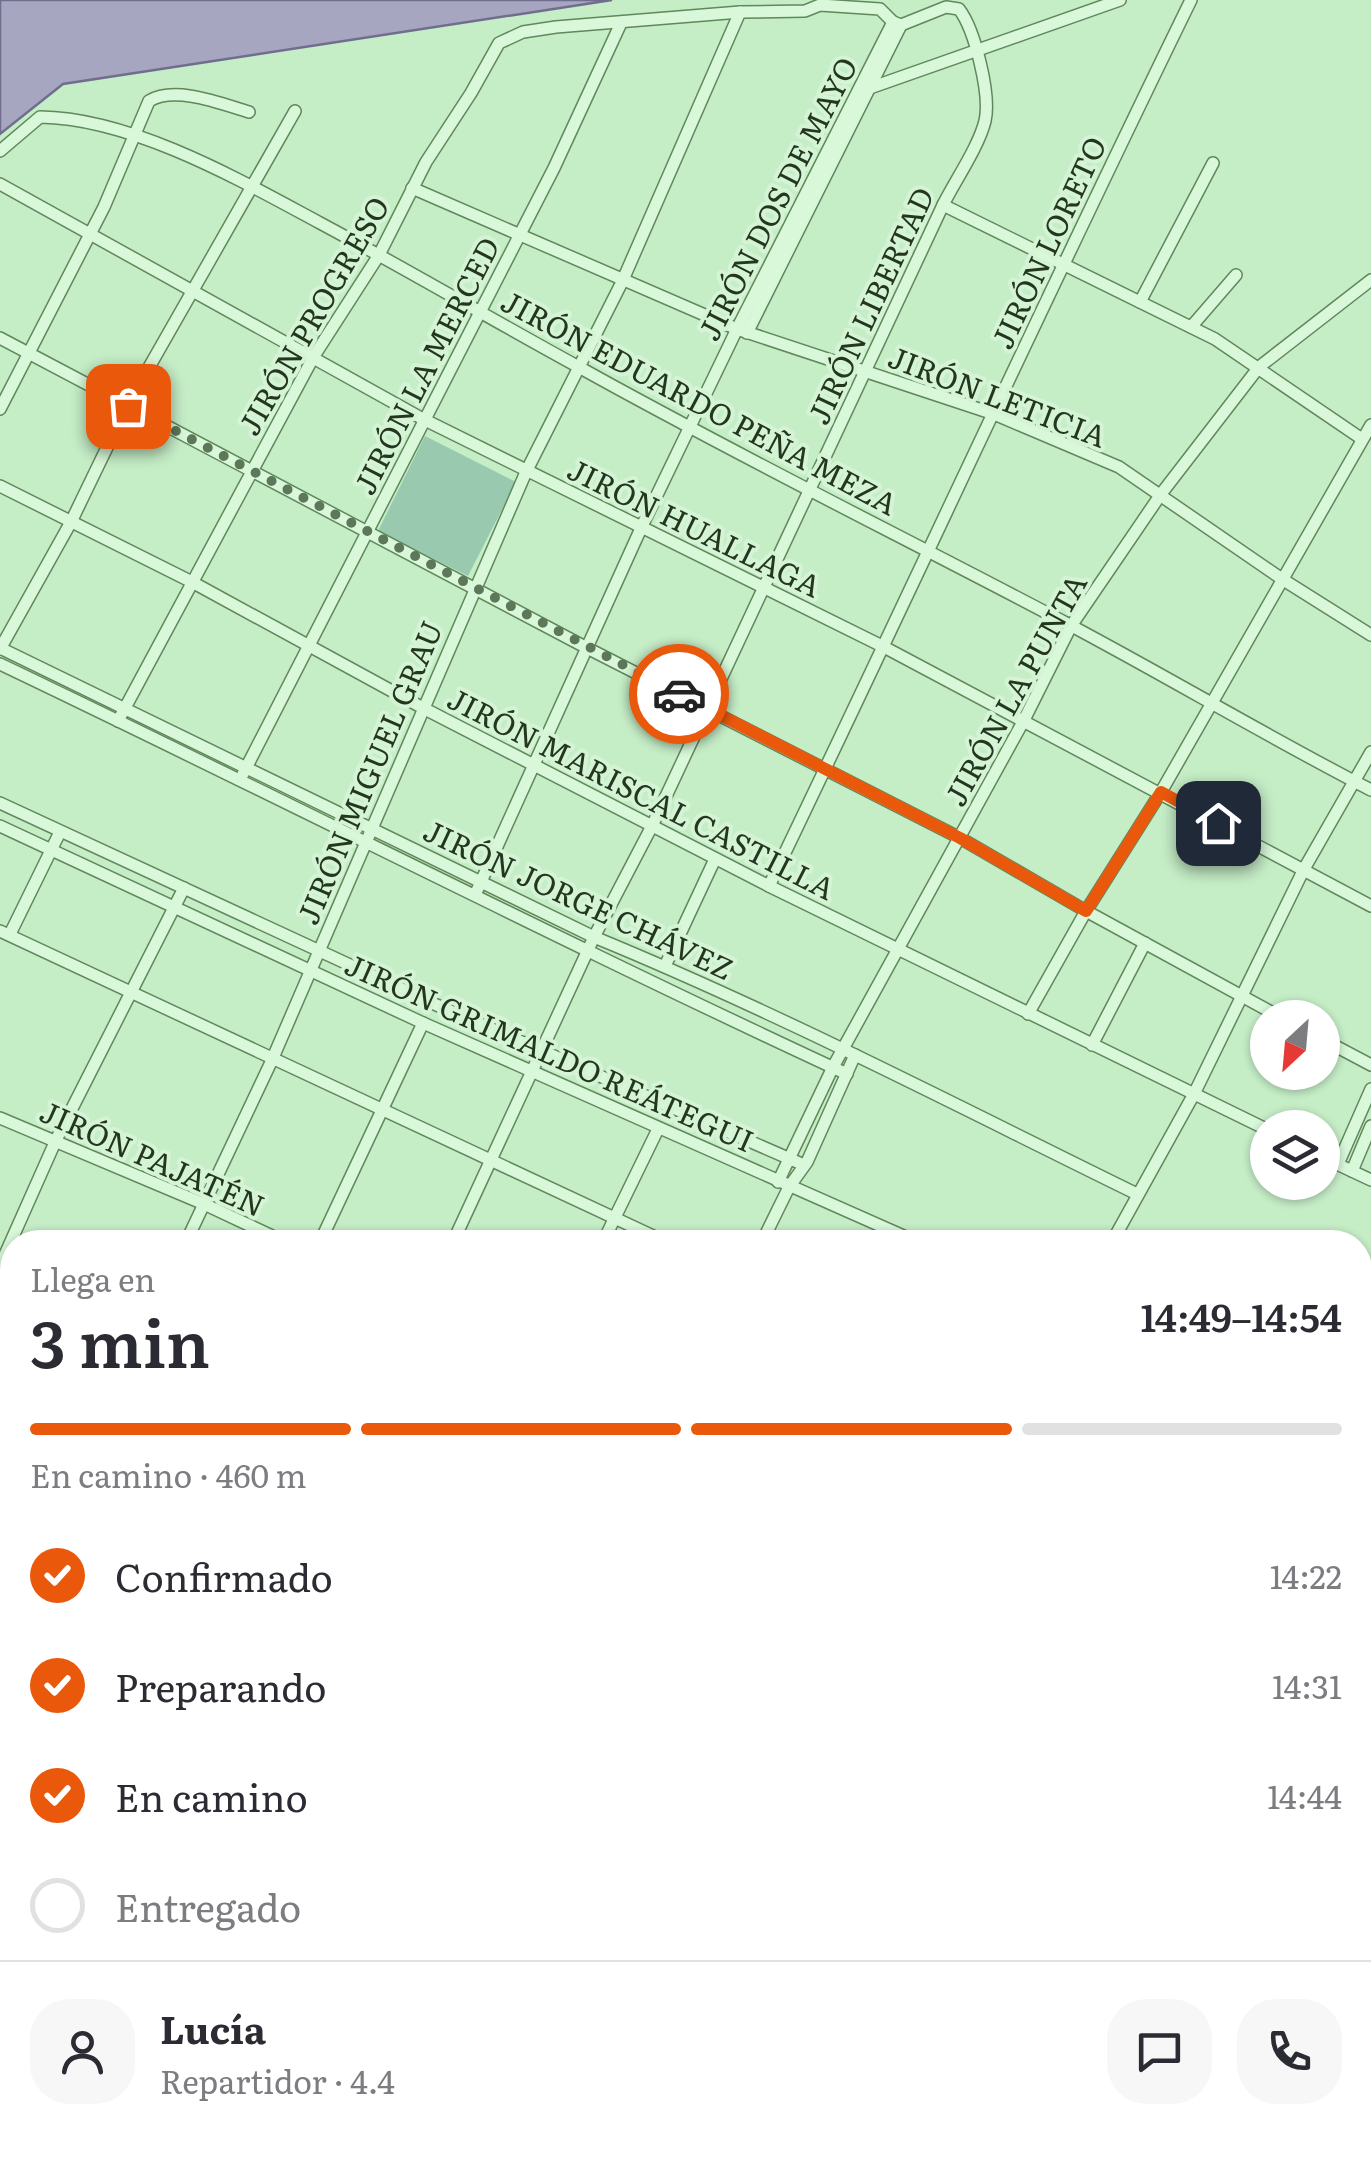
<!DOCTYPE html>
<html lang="es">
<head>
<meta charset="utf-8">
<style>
	:root { --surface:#fff; --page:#f7f7f7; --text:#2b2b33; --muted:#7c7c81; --line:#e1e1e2; --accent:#ea580c }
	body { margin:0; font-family:Literata,serif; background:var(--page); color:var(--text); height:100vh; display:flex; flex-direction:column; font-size:38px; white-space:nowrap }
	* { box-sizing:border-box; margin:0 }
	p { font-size:32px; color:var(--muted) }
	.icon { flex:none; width:55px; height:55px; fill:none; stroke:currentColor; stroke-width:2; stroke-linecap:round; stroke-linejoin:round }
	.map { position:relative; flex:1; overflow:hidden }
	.panel { position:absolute; left:0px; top:1230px; width:1372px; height:930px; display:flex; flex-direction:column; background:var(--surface); border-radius:40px 40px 0 0; box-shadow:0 2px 8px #0004 }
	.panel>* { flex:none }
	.needle { width:65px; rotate:206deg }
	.tools { position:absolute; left:1250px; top:1000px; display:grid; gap:20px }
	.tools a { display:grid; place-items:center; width:90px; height:90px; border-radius:50%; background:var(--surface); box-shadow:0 2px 8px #0004; font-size:50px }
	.pin { position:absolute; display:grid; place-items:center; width:85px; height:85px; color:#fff; margin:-42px; border-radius:20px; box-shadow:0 5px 15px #0006 }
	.courier { position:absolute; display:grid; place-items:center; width:100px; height:100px; margin:-50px; border:8px solid #ea580c; border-radius:50%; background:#fff; color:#222; box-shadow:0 2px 12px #0007 }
	.head em { font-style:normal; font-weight:600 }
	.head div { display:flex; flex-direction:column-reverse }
	.head { display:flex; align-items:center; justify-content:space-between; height:170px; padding:0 30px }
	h1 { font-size:65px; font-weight:600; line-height:75px }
	.bar { display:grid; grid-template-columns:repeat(4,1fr); gap:15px 10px; align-content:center; height:120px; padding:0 30px }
	.bar i { height:12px; border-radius:8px; background:var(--line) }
	.bar .active { background:var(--accent) }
	.bar p { grid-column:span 4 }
	.line { display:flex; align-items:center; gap:25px; padding:0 30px; border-top:2px solid var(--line) }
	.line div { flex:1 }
	.round { display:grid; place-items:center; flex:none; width:105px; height:105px; border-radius:40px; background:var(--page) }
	ol { padding:0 30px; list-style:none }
	li { display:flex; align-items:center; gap:30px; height:110px }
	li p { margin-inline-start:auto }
	li .icon { padding:10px; border-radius:50%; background:var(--accent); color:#fff; stroke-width:4 }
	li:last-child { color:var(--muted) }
	li i { width:55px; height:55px; border:5px solid var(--line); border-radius:50% }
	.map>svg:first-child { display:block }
</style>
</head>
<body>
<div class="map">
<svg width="1371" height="2160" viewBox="0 0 1371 2160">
	<rect width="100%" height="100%" fill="#c5edc6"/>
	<polygon fill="#99caaf" points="425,436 516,482 468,576 378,531"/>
	<polygon fill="#a7a6c0" stroke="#706d8e" stroke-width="2.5" points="0,0 612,0 63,84 0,134"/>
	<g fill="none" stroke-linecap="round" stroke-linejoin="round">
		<polyline stroke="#749272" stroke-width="65" points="153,2160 175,2148"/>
		<g stroke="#61875b" stroke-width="14">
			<g id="minor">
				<polyline points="867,89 1120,0"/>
				<path d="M0,151l40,-34c92,1 200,63 280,106 86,46 171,96 257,143 161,90 326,171 489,257 102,54 202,114 305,167"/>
				<polyline points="0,184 423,419 884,647 1371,906"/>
				<polyline points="412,188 737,329 994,414 1119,467 1282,579 1371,635"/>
				<polyline points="943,205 1215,339 1362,439"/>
				<polyline points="1140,302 1213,163"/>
				<polyline points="1191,327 1236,275"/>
				<polyline points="747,333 901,25"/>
				<polyline points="0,338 589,649 960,838 1086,911 1282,1018"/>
				<path d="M0,409l104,-202 45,-106c26,-16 73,3 100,11"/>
				<polyline points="0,486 192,582 423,708 769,886 1268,1130"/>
				<path d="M0,648l594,289c185,76 363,169 543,257"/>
				<polyline points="0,649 71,522 127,406 295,111"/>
				<path d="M0,664c283,135 562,278 847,410"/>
				<polyline points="118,721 314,356 379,255 426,162 471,93 499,43 523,32 556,27 740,12 805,11 820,5 880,9 893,22"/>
				<polyline points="243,774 554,168 621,23"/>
				<polyline points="0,803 432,1003 804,1165"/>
				<polyline points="0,826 423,1023 917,1242"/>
				<path d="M769,886c142,-295 278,-592 422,-886"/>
				<polyline points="475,895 642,526 737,329 893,22"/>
				<polyline points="0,931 666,1242"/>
				<polyline points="10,934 60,832"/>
				<polyline points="665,966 715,859"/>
				<polyline points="1028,1014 1086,911 1161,792 1371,425"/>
				<polyline points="1322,1039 1371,1065"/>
				<polyline points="1092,1045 1145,943"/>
				<polyline points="0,1118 204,1204 285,1242"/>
				<polyline points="1322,1157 1371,1180"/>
				<polyline points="1338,1164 1371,1089"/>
				<polyline points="1352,1171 1371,1126"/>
				<polyline points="778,1182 833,1067 1024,720 1071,626 1161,494 1259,367 1371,280"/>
				<polyline points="186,1242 272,1060 526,472 622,282 740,12"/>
				<polyline points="320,1242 423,1023"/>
				<path d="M453,1242l141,-305 59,-113 290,-619c12,-24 36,-59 42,-84 6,-26 -10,-91 -26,-112l-13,-2 -45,18 -8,-3"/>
				<polyline points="603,1242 658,1129"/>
				<polyline points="762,1242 789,1187 807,1162 855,1055"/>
				<polyline points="1112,1242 1194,1094 1304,869 1371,752"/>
				<polyline points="0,1266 56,1140 184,888"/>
				<polyline points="0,1294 12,1301"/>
				<polyline points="0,1541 12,1547"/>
				<polyline points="0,1672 12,1680"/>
				<polyline points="0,1776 12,1753"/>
				<polyline points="1360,1834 1371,1824"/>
				<polyline points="0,1861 12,1868"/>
				<polyline points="1360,1907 1371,1916"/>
				<polyline points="0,1922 12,1900"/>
				<polyline points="1360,1949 1371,1938"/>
				<polyline points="0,1964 12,1972"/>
				<polyline points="1360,2063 1371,2053"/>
				<polyline points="1360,2085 1371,2093"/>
				<polyline points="0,2091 12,2083"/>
				<polyline points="1009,2148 1025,2160"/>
				<polyline points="1150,2148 1166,2160"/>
				<polyline points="1290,2148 1306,2160"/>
				<polyline points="868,2160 890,2148"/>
				<polyline points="1027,2160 1041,2148"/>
				<polyline points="1258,2160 1271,2148"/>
			</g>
		</g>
		<use href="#minor" stroke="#d8f8d9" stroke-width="11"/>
	</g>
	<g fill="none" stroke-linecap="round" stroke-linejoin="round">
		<polyline stroke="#5c7759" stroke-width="10" stroke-dasharray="0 18" points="128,406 679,694"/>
		<polyline stroke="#ea580c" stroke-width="12" points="679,694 960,838 1086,911 1161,792 1218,823"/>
	</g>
	<g text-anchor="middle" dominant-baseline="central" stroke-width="8" stroke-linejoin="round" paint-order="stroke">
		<g font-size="30" fill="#23371f" stroke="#d4f4d5">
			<text transform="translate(776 198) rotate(-63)">JIRÓN DOS DE MAYO</text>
			<text transform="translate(1047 242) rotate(-65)">JIRÓN LORETO</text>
			<text transform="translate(869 305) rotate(-65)">JIRÓN LIBERTAD</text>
			<text transform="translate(312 315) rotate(-60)">JIRÓN PROGRESO</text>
			<text transform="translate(425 365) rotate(-63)">JIRÓN LA MERCED</text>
			<text transform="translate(998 395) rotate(21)">JIRÓN LETICIA</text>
			<text transform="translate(700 401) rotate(28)">JIRÓN EDUARDO PEÑA MEZA</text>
			<text transform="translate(695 526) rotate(26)">JIRÓN HUALLAGA</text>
			<text transform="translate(1014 689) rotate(-61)">JIRÓN LA PUNTA</text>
			<text transform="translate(368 772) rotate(-67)">JIRÓN MIGUEL GRAU</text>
			<text transform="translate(642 792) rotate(27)">JIRÓN MARISCAL CASTILLA</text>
			<text transform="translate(579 898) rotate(25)">JIRÓN JORGE CHÁVEZ</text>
			<text transform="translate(550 1051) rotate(24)">JIRÓN GRIMALDO REÁTEGUI</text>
			<text transform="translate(153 1157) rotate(24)">JIRÓN PAJATÉN</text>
		</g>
	</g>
</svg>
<div class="tools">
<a><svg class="needle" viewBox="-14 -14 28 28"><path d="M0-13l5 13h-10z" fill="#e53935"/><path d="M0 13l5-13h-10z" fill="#7c7c81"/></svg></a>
<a><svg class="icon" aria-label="layers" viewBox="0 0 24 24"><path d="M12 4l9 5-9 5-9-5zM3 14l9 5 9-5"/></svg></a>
</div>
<div class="pin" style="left:128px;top:406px;background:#ea580c"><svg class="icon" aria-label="bag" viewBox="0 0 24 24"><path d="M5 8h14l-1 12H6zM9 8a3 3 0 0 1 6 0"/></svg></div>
<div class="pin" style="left:1218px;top:823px;background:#1f2937"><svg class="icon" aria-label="home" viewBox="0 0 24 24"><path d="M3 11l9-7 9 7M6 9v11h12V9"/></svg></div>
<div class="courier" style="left:679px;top:694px"><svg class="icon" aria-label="car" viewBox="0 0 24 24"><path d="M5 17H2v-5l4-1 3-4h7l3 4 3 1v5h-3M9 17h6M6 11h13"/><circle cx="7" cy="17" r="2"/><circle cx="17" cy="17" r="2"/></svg></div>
<section class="panel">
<div class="head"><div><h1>3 min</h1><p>Llega en</p></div><em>14:49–14:54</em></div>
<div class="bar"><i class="active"></i><i class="active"></i><i class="active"></i><i></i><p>En camino · 460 m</p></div>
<ol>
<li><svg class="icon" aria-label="check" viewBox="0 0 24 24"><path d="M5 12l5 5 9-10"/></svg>Confirmado<p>14:22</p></li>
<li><svg class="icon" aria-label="check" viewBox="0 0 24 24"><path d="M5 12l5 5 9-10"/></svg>Preparando<p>14:31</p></li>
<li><svg class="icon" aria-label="check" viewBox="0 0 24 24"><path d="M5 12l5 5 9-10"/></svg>En camino<p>14:44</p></li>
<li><i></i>Entregado</li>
</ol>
<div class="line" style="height:180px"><a class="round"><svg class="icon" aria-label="person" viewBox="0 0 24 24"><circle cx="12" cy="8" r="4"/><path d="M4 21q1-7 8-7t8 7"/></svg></a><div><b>Lucía</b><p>Repartidor · 4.4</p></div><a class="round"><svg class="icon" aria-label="chat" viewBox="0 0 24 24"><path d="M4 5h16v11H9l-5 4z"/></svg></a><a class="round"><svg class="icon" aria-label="phone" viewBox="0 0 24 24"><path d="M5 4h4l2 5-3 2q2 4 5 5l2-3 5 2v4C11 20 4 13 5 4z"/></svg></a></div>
</section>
</div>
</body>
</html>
